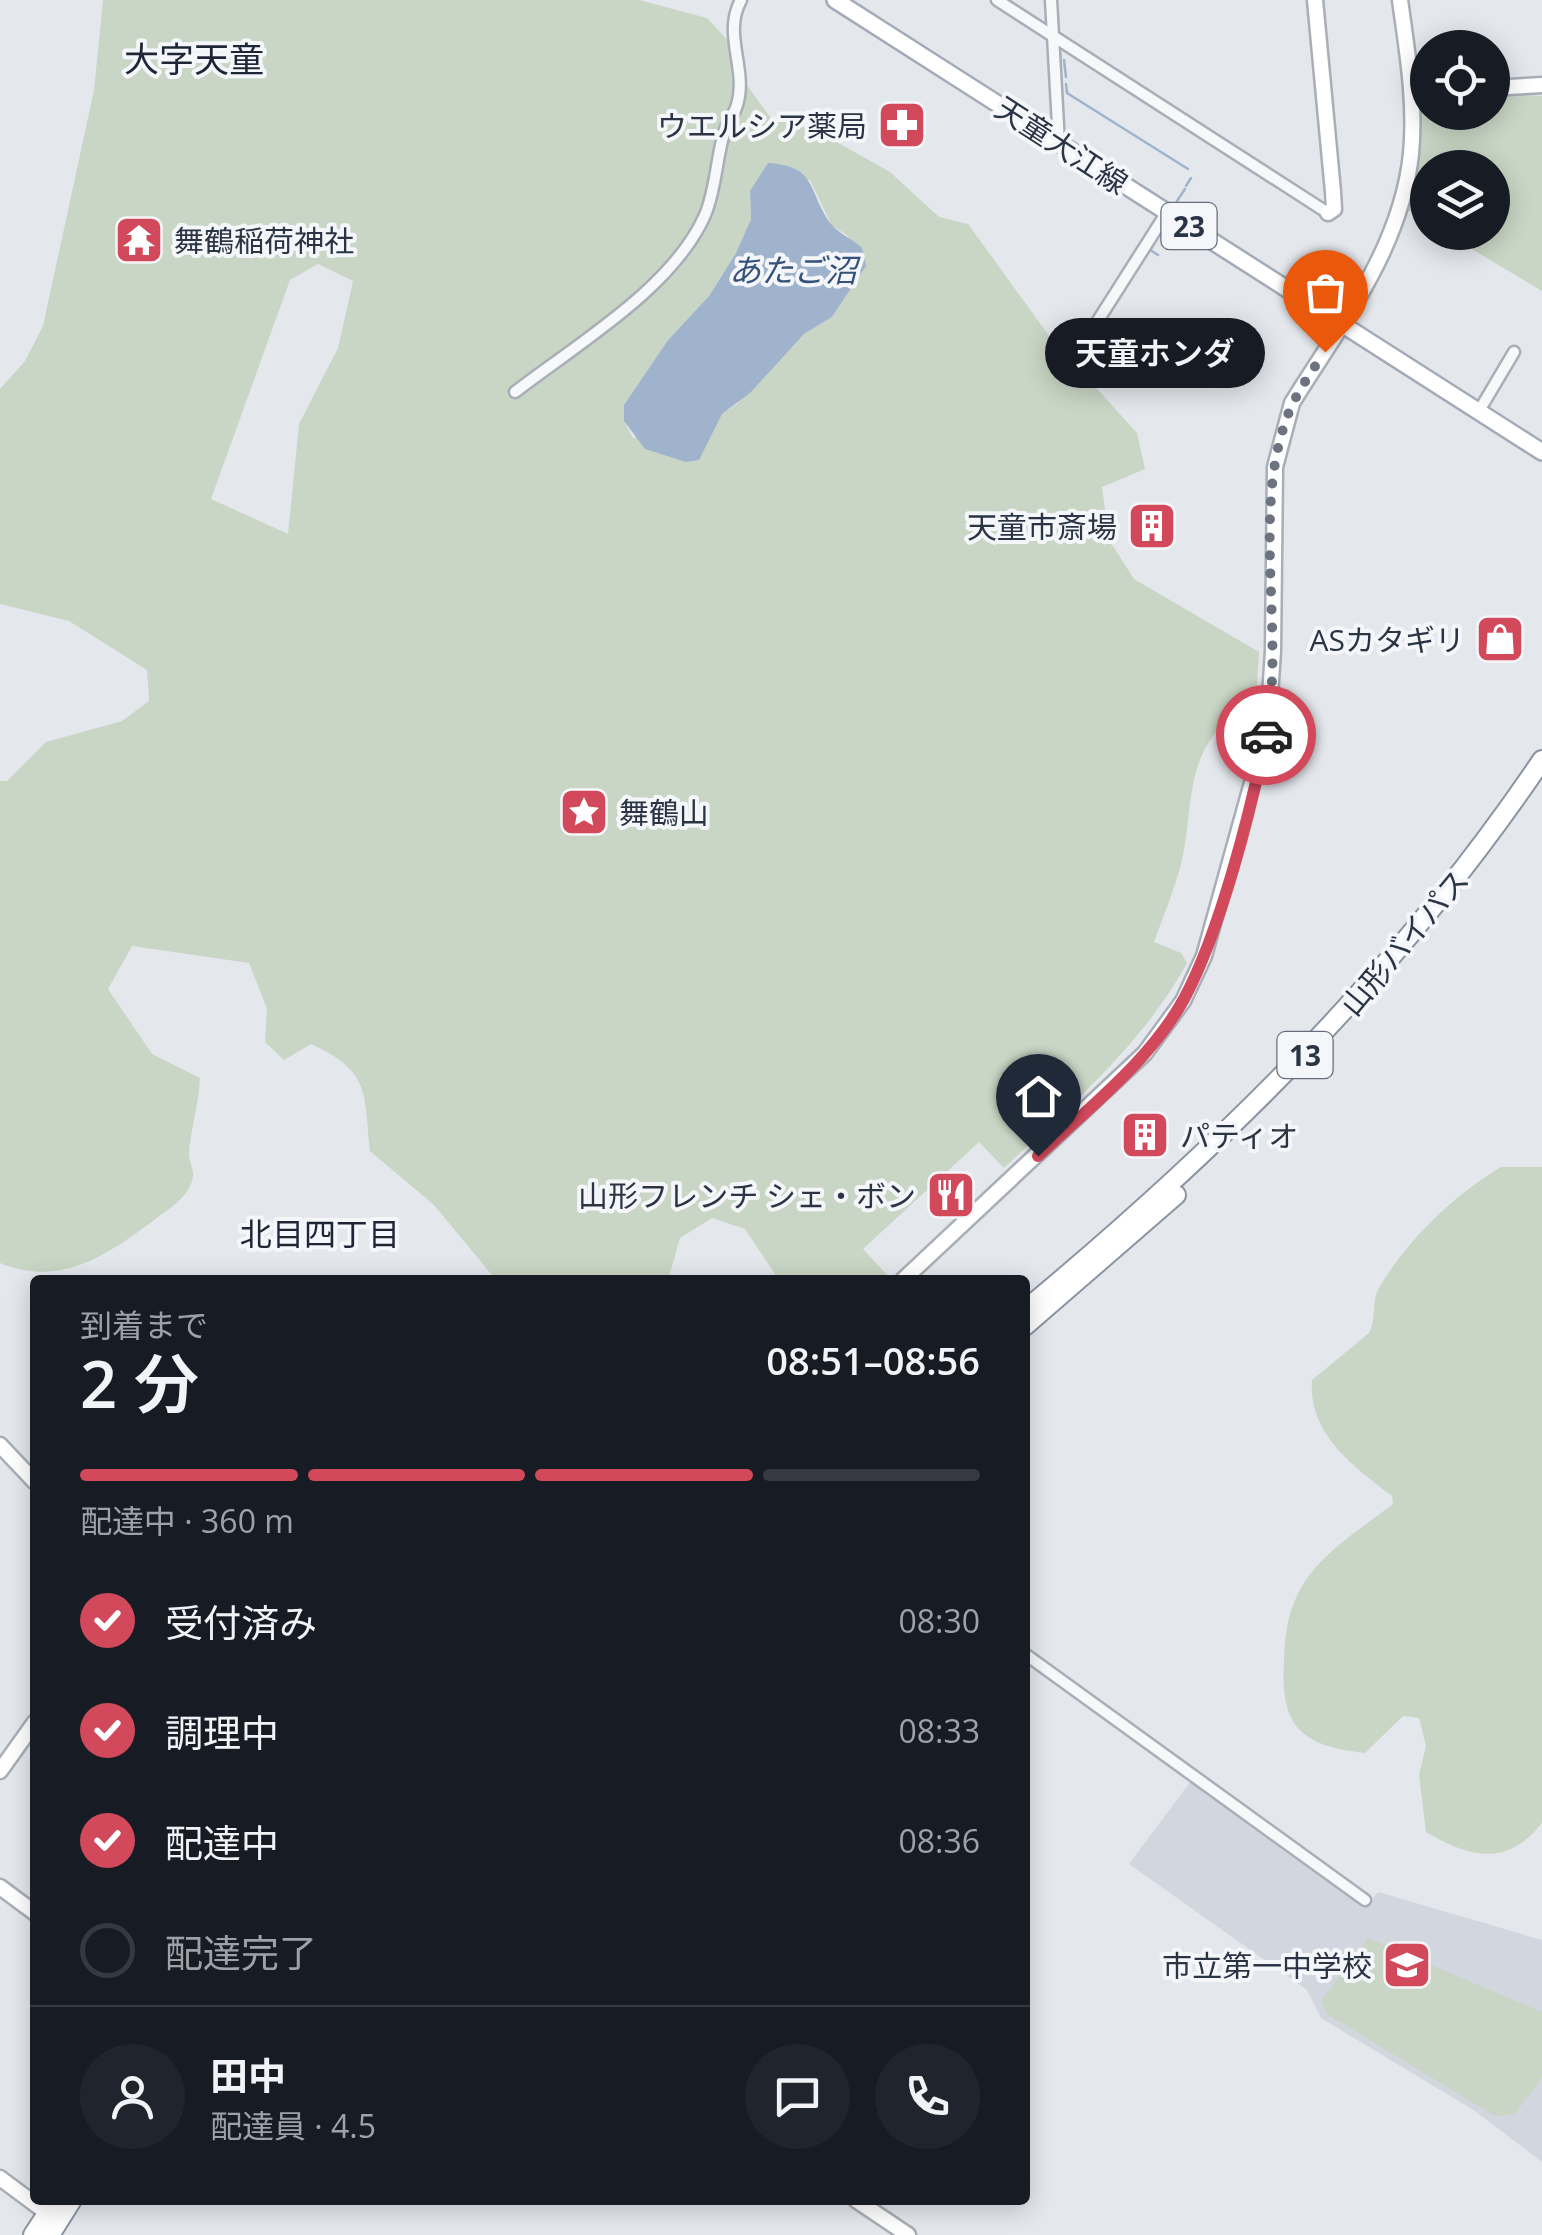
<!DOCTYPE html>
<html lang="ja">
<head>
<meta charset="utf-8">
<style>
	:root { --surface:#171b24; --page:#20242c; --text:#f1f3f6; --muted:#9ea1a6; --line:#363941; --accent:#d1495b }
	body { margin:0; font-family:"Open Sans","Noto Sans JP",sans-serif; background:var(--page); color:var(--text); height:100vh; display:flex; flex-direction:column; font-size:38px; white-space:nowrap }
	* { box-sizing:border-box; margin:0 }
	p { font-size:32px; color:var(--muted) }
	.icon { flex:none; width:55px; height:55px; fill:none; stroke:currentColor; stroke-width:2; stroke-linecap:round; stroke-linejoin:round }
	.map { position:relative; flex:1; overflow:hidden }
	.drawer { position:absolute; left:30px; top:1275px; width:1000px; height:930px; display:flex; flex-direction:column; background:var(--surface); border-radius:10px; box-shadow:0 5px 25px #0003 }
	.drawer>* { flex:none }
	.tools { position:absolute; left:1410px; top:30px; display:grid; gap:20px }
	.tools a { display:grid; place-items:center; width:100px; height:100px; border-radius:50%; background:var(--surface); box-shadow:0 5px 25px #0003; font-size:50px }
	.pin { position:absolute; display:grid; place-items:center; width:85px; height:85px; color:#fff; margin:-102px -42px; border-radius:50% 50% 50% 0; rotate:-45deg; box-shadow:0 0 10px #0007 }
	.pin .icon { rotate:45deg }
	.courier { position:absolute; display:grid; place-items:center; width:100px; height:100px; margin:-50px; border:8px solid #d1495b; border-radius:50%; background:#fff; color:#222; box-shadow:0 2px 12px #0007 }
	.bubble { position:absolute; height:70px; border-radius:35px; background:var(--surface); box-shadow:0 5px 25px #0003; font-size:32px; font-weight:600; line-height:70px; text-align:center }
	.overview em { font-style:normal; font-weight:600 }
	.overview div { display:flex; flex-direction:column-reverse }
	.overview { display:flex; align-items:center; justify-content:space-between; height:170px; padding:0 50px }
	h1 { font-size:65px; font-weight:600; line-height:75px }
	.bar { display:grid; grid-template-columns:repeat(4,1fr); gap:15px 10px; align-content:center; height:120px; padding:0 50px }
	.bar i { height:12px; border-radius:8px; background:var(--line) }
	.bar .current { background:var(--accent) }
	.bar p { grid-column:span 4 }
	.line { display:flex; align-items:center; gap:25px; padding:0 50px; border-top:2px solid var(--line) }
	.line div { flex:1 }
	.round { display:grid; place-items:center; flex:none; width:105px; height:105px; border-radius:52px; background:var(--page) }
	ol { padding:0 50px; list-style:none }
	li { display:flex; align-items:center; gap:30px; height:110px }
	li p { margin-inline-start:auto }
	li .icon { padding:10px; border-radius:50%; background:var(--accent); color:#fff; stroke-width:4 }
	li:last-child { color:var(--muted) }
	li i { width:55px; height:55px; border:5px solid var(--line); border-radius:50% }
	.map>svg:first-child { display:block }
</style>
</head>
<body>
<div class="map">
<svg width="1542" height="2235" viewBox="0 0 1542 2235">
	<rect width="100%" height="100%" fill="#e4e7ec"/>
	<polygon fill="#d2d6de" points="1191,1781 1368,1905 1378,1892 1542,1940 1542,2162 1475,2111 1321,2018 1307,1990 1129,1864"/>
	<g fill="#c9d6c5" fill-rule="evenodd">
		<path d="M103,0h536l68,18 25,27 7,30 32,43 46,13 73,41 49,45 29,7 82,113 87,96 8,36 -43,18 7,53 25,39 125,73 -5,80 -15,6 -24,-5c-31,40 -22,89 -35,135 -7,25 -17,49 -26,74l27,11 6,10c-45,82 -115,141 -183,205l-25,-26 -116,107 26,28 -4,3h-106l-34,-51 -33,-11 -32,20 -12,42h-172l-62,-75 -64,-54c-6,-60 0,-80 -59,-107l-27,16 -19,-18 2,-33 -18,-46 -117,-17 -24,43 44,65 48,24c-1,26 -10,52 -11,76 0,7 5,16 4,23 -4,21 -25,32 -40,44 -46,34 -93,67 -153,42v-482h7l39,-39 76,-21 27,-20 -2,-31 -78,-49 -69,-17v-215l25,-28 18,-35 51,-236zM810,180l22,46 15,9 19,31 -34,51 -28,17 -67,70 -15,10 -89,24 -9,-17v-16l44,-65 41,-44 27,-43 15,-34 -1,-28zM318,264l35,17 -15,67 -39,76 -11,110 -77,-35 79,-219z"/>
		<polygon points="1517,94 1542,96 1542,291 1445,233 1492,232 1492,168 1428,168 1427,222 1408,210 1421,110 1427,105 1428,112 1492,112 1493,96"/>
		<path d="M1501,1167h41v656c-35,44 -72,35 -116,9l-7,-57 7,-29 -7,-28 -16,-2 -38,37c-66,-7 -85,-28 -81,-93 1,-27 4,-50 18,-74 21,-35 59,-57 91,-82l-1,-8c-39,-30 -84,-62 -80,-116l57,-47c8,-14 2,-32 10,-45 28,-48 75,-93 122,-121z"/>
		<polygon points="1368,1938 1542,2012 1542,2077 1515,2114 1495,2116 1327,2014 1321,2001"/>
	</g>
	<path fill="#9fb4cc" d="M768,163c50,3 39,28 63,61 7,9 23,16 31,24l4,18 -34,51 -28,17 -54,59 -28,21 -23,46 -13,2 -41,-13 -21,-28v-16l44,-65 41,-44 27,-43 15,-34 -1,-28z"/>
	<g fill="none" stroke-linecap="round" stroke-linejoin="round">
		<g stroke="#9fb4cc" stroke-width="2.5">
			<polyline points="1064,60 1066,77"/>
			<polyline points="1066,84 1067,93 1188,169"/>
			<polyline points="1186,186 1191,178"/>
			<polyline points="1177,201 1185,189"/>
			<polyline points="1147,248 1158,255"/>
		</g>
		<g stroke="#a9aeb7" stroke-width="15">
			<g id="street">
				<polyline points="997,0 1328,213"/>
				<polyline points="1051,0 1059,143"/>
				<polyline points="1092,330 1167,212"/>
				<path d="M515,392c62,-48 158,-104 190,-177 11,-26 11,-55 19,-82 3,-10 10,-18 13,-28 11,-36 -15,-71 4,-105"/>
				<polyline points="1479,411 1514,352"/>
				<polyline points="1025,1654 1365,1900"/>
			</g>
		</g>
		<g stroke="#a9aeb7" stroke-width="19">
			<g id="secondary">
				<polyline points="1315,0 1333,192 1334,209 1328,213"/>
				<polyline points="1492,88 1542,85"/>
				<polyline points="1412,93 1428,92"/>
				<path d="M903,1280l242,-227 38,-52 21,-45 64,-231 5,-74 2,-184 17,-64c48,-78 109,-154 119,-249 5,-52 -4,-103 -11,-154"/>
				<polyline points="0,1445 35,1482"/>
				<polyline points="0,1771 35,1722"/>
				<polyline points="0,1887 35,1913"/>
				<polyline points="0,2178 47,2213"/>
				<polyline points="856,2200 908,2235"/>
			</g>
		</g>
		<g stroke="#a3abb8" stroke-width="20">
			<polyline id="primary" points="835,0 1542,452"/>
		</g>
		<g stroke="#8b94a3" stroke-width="22">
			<g id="highway">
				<path d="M1025,1310c196,-163 374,-338 517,-550"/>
				<polyline points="1025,1326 1176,1195"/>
				<polyline points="33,2235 56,2200"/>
				<polyline points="50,2235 72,2200"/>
			</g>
		</g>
		<use href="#street" stroke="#f7f8fa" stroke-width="10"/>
		<use href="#secondary" stroke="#fff" stroke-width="14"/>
		<use href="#primary" stroke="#fff" stroke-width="15"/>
		<use href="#highway" stroke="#fff" stroke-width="18"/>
	</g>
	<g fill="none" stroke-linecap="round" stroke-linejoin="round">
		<path stroke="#6c737f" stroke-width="10" stroke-dasharray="0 18" d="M1266,735c19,-100 -13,-213 18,-309 8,-27 25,-51 41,-74"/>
		<path stroke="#d1495b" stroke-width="12" d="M1038,1156c50,-48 112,-95 146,-157 36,-67 67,-188 82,-264"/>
	</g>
	<defs>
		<g id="pharmacy-square" transform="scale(2.5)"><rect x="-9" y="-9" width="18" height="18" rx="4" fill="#d1495b" stroke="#f4f6f9"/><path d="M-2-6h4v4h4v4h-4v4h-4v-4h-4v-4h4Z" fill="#fff"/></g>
		<g id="temple-square" transform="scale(2.5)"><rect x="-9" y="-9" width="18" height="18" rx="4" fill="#d1495b" stroke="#f4f6f9"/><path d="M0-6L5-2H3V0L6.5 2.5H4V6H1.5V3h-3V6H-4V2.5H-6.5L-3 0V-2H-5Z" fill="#fff"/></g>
		<g id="building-square" transform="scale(2.5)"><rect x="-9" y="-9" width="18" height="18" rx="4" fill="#d1495b" stroke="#f4f6f9"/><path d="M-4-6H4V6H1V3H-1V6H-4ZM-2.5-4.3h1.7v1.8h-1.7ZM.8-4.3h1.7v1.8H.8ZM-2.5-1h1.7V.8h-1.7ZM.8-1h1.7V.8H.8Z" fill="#fff"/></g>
		<g id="shop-square" transform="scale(2.5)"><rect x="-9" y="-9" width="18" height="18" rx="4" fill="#d1495b" stroke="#f4f6f9"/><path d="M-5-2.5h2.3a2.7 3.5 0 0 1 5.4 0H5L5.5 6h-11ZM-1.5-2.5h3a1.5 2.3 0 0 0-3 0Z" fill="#fff"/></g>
		<g id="sight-square" transform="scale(2.5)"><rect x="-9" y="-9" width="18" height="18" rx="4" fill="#d1495b" stroke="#f4f6f9"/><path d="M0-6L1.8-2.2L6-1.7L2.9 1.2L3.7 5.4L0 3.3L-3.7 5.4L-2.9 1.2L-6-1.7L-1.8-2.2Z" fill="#fff"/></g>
		<g id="restaurant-square" transform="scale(2.5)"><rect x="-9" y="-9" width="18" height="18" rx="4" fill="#d1495b" stroke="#f4f6f9"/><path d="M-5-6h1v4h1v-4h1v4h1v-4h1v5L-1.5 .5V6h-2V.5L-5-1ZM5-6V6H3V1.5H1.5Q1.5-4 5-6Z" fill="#fff"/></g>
		<g id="school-square" transform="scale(2.5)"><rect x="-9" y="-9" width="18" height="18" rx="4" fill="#d1495b" stroke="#f4f6f9"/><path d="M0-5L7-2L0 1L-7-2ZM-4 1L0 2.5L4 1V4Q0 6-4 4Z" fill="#fff"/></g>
	</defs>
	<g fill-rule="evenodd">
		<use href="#pharmacy-square" x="902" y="125"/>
		<use href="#temple-square" x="139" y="240"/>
		<use href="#building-square" x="1152" y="526"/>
		<use href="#shop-square" x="1500" y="639"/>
		<use href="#sight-square" x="584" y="812"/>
		<use href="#building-square" x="1145" y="1135"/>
		<use href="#restaurant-square" x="951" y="1195"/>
		<use href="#school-square" x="1407" y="1965"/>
	</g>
	<g text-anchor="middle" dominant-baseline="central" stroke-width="8" stroke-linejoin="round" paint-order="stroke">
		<g fill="#f4f6f9" stroke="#676e7b" stroke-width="2.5">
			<rect x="1161.5" y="203" width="55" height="46" rx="8"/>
			<rect x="1277.5" y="1032" width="55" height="46" rx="8"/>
		</g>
		<g font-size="28" font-weight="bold" fill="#2b3445">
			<text x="1189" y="226">23</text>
			<text x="1305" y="1055">13</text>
		</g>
		<g font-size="30" fill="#2b3445" stroke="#f4f6f9" text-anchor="end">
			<text x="867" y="125">ウエルシア薬局</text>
			<text x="174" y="240" text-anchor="start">舞鶴稲荷神社</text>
			<text x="1117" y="526">天童市斎場</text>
			<text x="1465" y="639">ASカタギリ</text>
			<text x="619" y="812" text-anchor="start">舞鶴山</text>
			<text x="1180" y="1135" text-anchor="start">パティオ</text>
			<text x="916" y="1195">山形フレンチ シェ・ボン</text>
			<text x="1372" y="1965">市立第一中学校</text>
		</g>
		<g font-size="30" fill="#2b3445" stroke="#f4f6f9">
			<text transform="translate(1062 145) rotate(33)">天童大江線</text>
			<text transform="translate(1404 942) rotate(-50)">山形バイパス</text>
		</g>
		<g font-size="32" font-style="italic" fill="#34527a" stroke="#f4f6f9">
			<text x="793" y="269">あたご沼</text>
		</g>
		<g font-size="32" fill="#1d2536" stroke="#f4f6f9">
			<text x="320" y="1233">北目四丁目</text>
		</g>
		<g font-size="35" fill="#1d2536" stroke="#f4f6f9">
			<text x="194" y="58">大字天童</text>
		</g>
	</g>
</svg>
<div class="tools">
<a><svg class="icon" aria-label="locate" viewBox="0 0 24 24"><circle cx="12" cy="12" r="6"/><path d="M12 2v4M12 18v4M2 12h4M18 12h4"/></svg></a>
<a><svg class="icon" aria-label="layers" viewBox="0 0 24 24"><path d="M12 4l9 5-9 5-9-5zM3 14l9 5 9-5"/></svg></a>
</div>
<div class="pin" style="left:1325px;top:352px;background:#ea580c"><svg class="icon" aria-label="bag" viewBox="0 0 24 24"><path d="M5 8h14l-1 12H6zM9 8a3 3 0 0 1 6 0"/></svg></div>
<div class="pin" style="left:1038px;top:1156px;background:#1f2937"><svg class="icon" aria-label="home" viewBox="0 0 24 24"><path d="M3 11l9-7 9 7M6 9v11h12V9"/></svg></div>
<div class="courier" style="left:1266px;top:735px"><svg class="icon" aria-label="car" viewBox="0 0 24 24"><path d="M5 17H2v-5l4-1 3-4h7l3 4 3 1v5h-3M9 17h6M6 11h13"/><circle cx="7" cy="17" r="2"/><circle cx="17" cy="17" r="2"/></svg></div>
<div class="bubble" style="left:1045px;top:318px;width:220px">天童ホンダ</div>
<section class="drawer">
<div class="overview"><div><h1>2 分</h1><p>到着まで</p></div><em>08:51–08:56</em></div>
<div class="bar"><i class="current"></i><i class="current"></i><i class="current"></i><i></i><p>配達中 · 360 m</p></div>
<ol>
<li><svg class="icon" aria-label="check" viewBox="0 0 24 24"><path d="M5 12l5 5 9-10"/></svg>受付済み<p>08:30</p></li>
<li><svg class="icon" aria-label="check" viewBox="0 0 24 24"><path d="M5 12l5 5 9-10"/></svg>調理中<p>08:33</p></li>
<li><svg class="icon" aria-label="check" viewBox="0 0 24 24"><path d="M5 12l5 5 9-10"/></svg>配達中<p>08:36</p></li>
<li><i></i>配達完了</li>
</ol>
<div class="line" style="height:180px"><a class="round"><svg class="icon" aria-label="person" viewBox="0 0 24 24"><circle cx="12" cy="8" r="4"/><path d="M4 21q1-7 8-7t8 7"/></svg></a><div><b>田中</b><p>配達員 · 4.5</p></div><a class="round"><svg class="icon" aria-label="chat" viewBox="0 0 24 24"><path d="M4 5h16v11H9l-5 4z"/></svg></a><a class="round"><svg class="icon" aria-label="phone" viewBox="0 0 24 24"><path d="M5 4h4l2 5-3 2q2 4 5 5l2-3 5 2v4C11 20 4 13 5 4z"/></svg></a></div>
</section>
</div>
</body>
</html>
